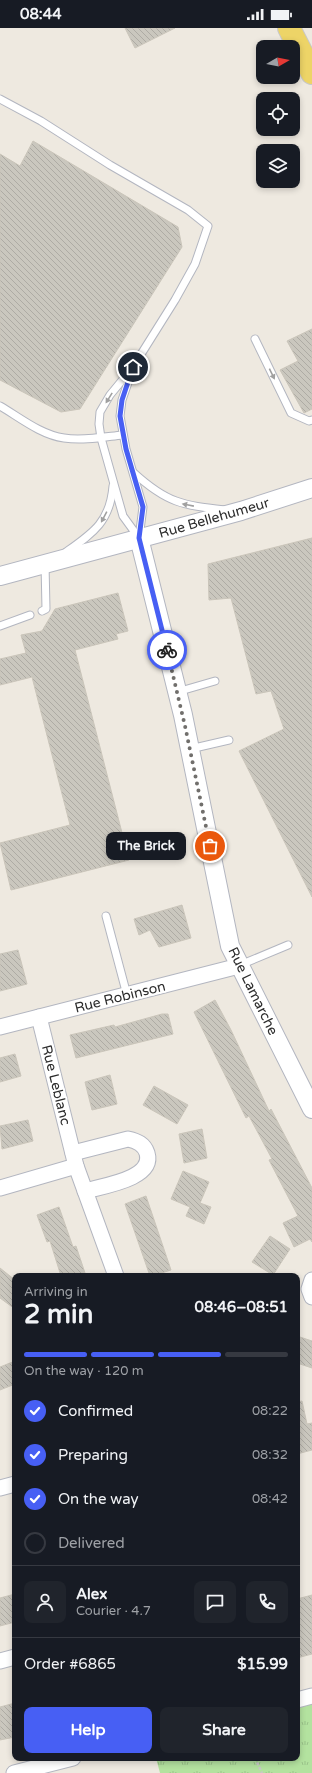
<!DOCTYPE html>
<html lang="en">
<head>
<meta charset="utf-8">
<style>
	:root { --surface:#171b24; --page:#20242c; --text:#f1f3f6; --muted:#9ea1a6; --line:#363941; --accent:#475ff4 }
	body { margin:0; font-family:"Varela Round",sans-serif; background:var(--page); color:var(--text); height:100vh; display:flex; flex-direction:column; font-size:15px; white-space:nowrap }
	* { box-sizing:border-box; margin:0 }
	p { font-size:13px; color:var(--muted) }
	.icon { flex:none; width:22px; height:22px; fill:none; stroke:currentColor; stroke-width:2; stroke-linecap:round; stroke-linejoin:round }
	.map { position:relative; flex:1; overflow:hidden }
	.drawer { position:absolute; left:12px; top:1245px; width:288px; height:488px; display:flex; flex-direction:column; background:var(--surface); border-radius:8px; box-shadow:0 2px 6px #0003 }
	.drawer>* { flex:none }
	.needle { width:26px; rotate:81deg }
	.controls { position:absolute; left:256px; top:12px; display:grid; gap:8px }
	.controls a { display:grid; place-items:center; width:44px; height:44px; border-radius:8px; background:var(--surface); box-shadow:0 2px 6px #0003; font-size:20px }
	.pin { position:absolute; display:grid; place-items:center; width:34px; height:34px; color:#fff; margin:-17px; border:2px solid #fff; border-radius:50%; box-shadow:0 1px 4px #0007 }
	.courier { position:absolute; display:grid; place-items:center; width:40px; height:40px; margin:-20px; border:3px solid #475ff4; border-radius:50%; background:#fff; color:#222; box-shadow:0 1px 5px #0007 }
	.bubble { position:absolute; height:28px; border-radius:8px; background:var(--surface); box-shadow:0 2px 6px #0003; font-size:13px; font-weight:800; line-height:28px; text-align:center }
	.summary em { font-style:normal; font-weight:800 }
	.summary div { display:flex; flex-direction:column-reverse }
	.summary { display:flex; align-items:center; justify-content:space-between; height:68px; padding:0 12px }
	h1 { font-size:26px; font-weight:800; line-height:30px }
	.bar { display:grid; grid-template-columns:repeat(4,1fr); gap:6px 4px; align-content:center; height:48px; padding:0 12px }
	.bar i { height:5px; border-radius:3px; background:var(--line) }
	.bar .current { background:var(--accent) }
	.bar p { grid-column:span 4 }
	.line { display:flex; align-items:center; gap:10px; padding:0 12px; border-top:1px solid var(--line) }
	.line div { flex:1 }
	.round { display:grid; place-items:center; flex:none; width:42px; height:42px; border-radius:8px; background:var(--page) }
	ol { padding:0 12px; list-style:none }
	li { display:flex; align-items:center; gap:12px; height:44px }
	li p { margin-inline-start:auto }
	li .icon { padding:4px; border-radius:50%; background:var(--accent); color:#fff; stroke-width:4 }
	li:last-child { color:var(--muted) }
	li i { width:22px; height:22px; border:2px solid var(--line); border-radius:50% }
	.action { display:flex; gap:8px; margin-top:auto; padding:8px 12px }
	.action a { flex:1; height:46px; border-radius:8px; background:var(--accent); color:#fff; font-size:16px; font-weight:800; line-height:46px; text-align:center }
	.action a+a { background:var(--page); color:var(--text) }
	.status { display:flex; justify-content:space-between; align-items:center; height:28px; padding:0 20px; background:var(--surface); direction:ltr }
	.status svg { height:11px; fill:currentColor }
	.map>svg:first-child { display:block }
</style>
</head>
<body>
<div class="status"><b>08:44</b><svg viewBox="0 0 49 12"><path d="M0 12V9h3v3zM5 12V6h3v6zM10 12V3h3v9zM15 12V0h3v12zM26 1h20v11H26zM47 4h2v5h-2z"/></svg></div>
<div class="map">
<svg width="312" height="1745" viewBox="0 0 312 1745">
	<defs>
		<pattern id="grass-tufts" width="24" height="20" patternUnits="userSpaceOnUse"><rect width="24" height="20" fill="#b3e29f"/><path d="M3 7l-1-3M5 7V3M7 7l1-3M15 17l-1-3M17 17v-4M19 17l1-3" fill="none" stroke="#9ac289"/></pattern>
		<pattern id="building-back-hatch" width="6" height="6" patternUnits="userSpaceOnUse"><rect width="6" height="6" fill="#cac7be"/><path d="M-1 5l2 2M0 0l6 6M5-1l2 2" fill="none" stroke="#aeaba4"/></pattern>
	</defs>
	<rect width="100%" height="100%" fill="#eee9e0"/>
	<polygon fill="url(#grass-tufts)" points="312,1668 312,1745 160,1745 156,1730 297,1730 297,1672"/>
	<g fill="url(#building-back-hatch)" stroke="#cac5ba">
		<polygon points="125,0 175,0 135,20"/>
		<polygon points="33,113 178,199 182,219 80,381 61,384 0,352 0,126 20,138"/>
		<polygon points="312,301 312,381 304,385 280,342 298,333 287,313"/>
		<polygon points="312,510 312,869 239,723 284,701 271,663 256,666 231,570 209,572 208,536"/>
		<polygon points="118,565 128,603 116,606 118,611 75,622 129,832 11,862 0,815 70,797 32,649 0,657 0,631 26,625 21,607 42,603 55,581"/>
		<polygon points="182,877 191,910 159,919 150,902 139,907 134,891"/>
		<polygon points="18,922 27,956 0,963 0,926"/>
		<polygon points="215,972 231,1002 269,1083 271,1081 312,1160 312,1214 310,1211 294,1219 283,1195 298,1188 269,1132 272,1131 249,1088 246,1090 194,984"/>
		<polygon points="162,986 168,986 173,1006 76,1030 70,1007 114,997 115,999"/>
		<polygon points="15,1026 21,1048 0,1054 0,1030"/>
		<polygon points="110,1047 117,1076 92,1082 85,1054"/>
		<polygon points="154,1058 188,1077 177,1096 143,1077"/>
		<polygon points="28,1092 33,1113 2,1121 0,1098"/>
		<polygon points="202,1101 207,1130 184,1135 179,1106"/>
		<polygon points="183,1143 209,1154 200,1175 211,1179 204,1196 186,1188 190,1179 171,1171"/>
		<polygon points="146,1168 171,1242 152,1248 150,1248 125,1176"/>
		<polygon points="59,1179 73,1219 76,1218 86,1248 61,1248 50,1213 47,1214 37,1187"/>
		<polygon points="270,1208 290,1221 273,1247 252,1234"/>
		<polygon points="0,1240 15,1252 15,1281 0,1270"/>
		<polygon points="297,1308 312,1313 312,1340 297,1335"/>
		<polygon points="15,1333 15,1356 0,1362 0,1339"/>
		<polygon points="302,1373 307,1396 312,1395 312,1422 297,1426 297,1374"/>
		<polygon points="15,1566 15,1594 0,1598 0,1570"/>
		<polygon points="312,1567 312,1626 297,1630 297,1571"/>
		<polygon points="15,1675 15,1709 0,1712 0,1679"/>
	</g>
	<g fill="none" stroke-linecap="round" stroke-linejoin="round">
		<g stroke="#b3b6c0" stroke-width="9">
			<g id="service">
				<polyline points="0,71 41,93 110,137 188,182 208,198 195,236 175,272 133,339 110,367 100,384 99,396 101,410 123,488 139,510"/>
				<polyline points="255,311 291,385 309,393 312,392"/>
				<polyline points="132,343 122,372 120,388 126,421 143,479 139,510"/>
				<path d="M0,378c19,11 41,29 64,32 19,3 40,-1 58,-3"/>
				<path d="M134,445c33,30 48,32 91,37"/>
				<path d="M66,524c27,-19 44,-30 47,-66"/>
				<polyline points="42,583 46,581 45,536"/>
				<polyline points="0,598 30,587"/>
				<polyline points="177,664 215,653"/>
				<polyline points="190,721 229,712"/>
				<polyline points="106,888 127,967"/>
				<polyline points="240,937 288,917"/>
			</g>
		</g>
		<g stroke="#b3b6c0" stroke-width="17">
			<g id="minor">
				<polyline points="39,989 76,1138 116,1248"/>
				<polyline points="0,999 239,938"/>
				<path d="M73,1125l55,-14c9,2 16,5 19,14 8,26 -45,33 -62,38"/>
				<polyline points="0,1160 76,1138"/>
				<polyline points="312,1252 309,1261 312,1269"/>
				<polyline points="0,1460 15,1456"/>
				<polyline points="0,1633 15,1629"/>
				<polyline points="297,1672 312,1668"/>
				<polyline points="14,1745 73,1730"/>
			</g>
		</g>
		<g stroke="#b3b6c0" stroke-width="20">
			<g id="tertiary">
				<polyline points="139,510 183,687 230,918 312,1081"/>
				<polyline points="0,548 241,483 312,460"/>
			</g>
		</g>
		<g stroke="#c8c8c8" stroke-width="24">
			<polyline id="primary" points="289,0 312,45"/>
		</g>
		<polyline stroke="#c8c8c8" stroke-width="2.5" stroke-dasharray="3 2" stroke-linecap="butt" points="255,1730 262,1745"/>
		<use href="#service" stroke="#fff" stroke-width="7"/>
		<use href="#minor" stroke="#fff" stroke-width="15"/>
		<use href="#tertiary" stroke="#fff" stroke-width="18"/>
		<use href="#primary" stroke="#edd467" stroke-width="22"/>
	</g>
	<defs><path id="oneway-solid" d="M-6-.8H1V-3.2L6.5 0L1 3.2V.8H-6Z"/></defs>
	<g fill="#a0a0a0">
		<use href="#oneway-solid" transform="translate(272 346) rotate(64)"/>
		<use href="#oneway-solid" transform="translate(109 370) rotate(122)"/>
		<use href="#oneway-solid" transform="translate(188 477) rotate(-169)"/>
		<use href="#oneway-solid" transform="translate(104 489) rotate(118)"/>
	</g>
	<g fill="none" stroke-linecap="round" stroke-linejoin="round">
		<polyline stroke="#716f6c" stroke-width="4" stroke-dasharray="0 7.2" points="167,622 185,698 210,818"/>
		<polyline stroke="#475ff4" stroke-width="5" points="133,339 122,372 120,388 126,421 143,479 139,510 167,622"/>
	</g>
	<g text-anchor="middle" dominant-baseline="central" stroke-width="4" stroke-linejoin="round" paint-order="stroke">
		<g font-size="14" fill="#2d2d2d" stroke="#fff">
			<text transform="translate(214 490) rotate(-16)">Rue Bellehumeur</text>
			<text transform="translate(253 963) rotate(64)">Rue Lamarche</text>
			<text transform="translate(120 969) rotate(-14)">Rue Robinson</text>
			<text transform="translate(56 1057) rotate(76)">Rue Leblanc</text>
		</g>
	</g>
</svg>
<div class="controls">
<a><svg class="needle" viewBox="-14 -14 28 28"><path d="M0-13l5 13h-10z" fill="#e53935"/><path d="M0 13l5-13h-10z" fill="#9ea1a6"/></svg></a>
<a><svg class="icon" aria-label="locate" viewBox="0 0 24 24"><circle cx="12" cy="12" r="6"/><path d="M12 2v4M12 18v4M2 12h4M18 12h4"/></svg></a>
<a><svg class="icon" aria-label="layers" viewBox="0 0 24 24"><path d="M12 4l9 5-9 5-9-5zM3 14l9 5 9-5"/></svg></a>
</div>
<div class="pin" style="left:210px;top:818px;background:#ea580c"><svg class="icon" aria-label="bag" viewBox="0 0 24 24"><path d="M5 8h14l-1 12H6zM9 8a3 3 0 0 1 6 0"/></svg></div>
<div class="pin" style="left:133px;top:339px;background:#1f2937"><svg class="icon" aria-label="home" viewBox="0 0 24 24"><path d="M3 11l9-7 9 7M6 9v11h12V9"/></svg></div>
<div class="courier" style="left:167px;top:622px"><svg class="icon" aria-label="bike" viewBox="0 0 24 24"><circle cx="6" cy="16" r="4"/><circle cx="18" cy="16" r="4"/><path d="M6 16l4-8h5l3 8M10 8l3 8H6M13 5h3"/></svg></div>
<div class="bubble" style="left:106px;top:804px;width:80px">The Brick</div>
<section class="drawer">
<div class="summary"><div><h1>2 min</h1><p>Arriving in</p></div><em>08:46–08:51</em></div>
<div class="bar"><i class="current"></i><i class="current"></i><i class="current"></i><i></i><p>On the way · 120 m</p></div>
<ol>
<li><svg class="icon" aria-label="check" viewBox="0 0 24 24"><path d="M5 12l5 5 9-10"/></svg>Confirmed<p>08:22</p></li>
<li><svg class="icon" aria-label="check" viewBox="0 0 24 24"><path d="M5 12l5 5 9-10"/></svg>Preparing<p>08:32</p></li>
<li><svg class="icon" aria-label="check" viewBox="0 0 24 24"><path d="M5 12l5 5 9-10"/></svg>On the way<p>08:42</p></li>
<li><i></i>Delivered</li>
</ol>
<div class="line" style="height:72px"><a class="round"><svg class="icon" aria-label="person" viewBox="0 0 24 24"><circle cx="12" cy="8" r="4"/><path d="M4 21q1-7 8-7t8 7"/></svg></a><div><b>Alex</b><p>Courier · 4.7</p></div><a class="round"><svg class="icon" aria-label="chat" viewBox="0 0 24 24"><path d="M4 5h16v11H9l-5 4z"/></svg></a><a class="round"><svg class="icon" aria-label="phone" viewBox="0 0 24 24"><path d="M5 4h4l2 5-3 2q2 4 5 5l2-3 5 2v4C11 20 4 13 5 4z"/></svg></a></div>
<div class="line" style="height:52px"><div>Order #6865</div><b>$15.99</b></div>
<div class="action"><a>Help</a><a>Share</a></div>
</section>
</div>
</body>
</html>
